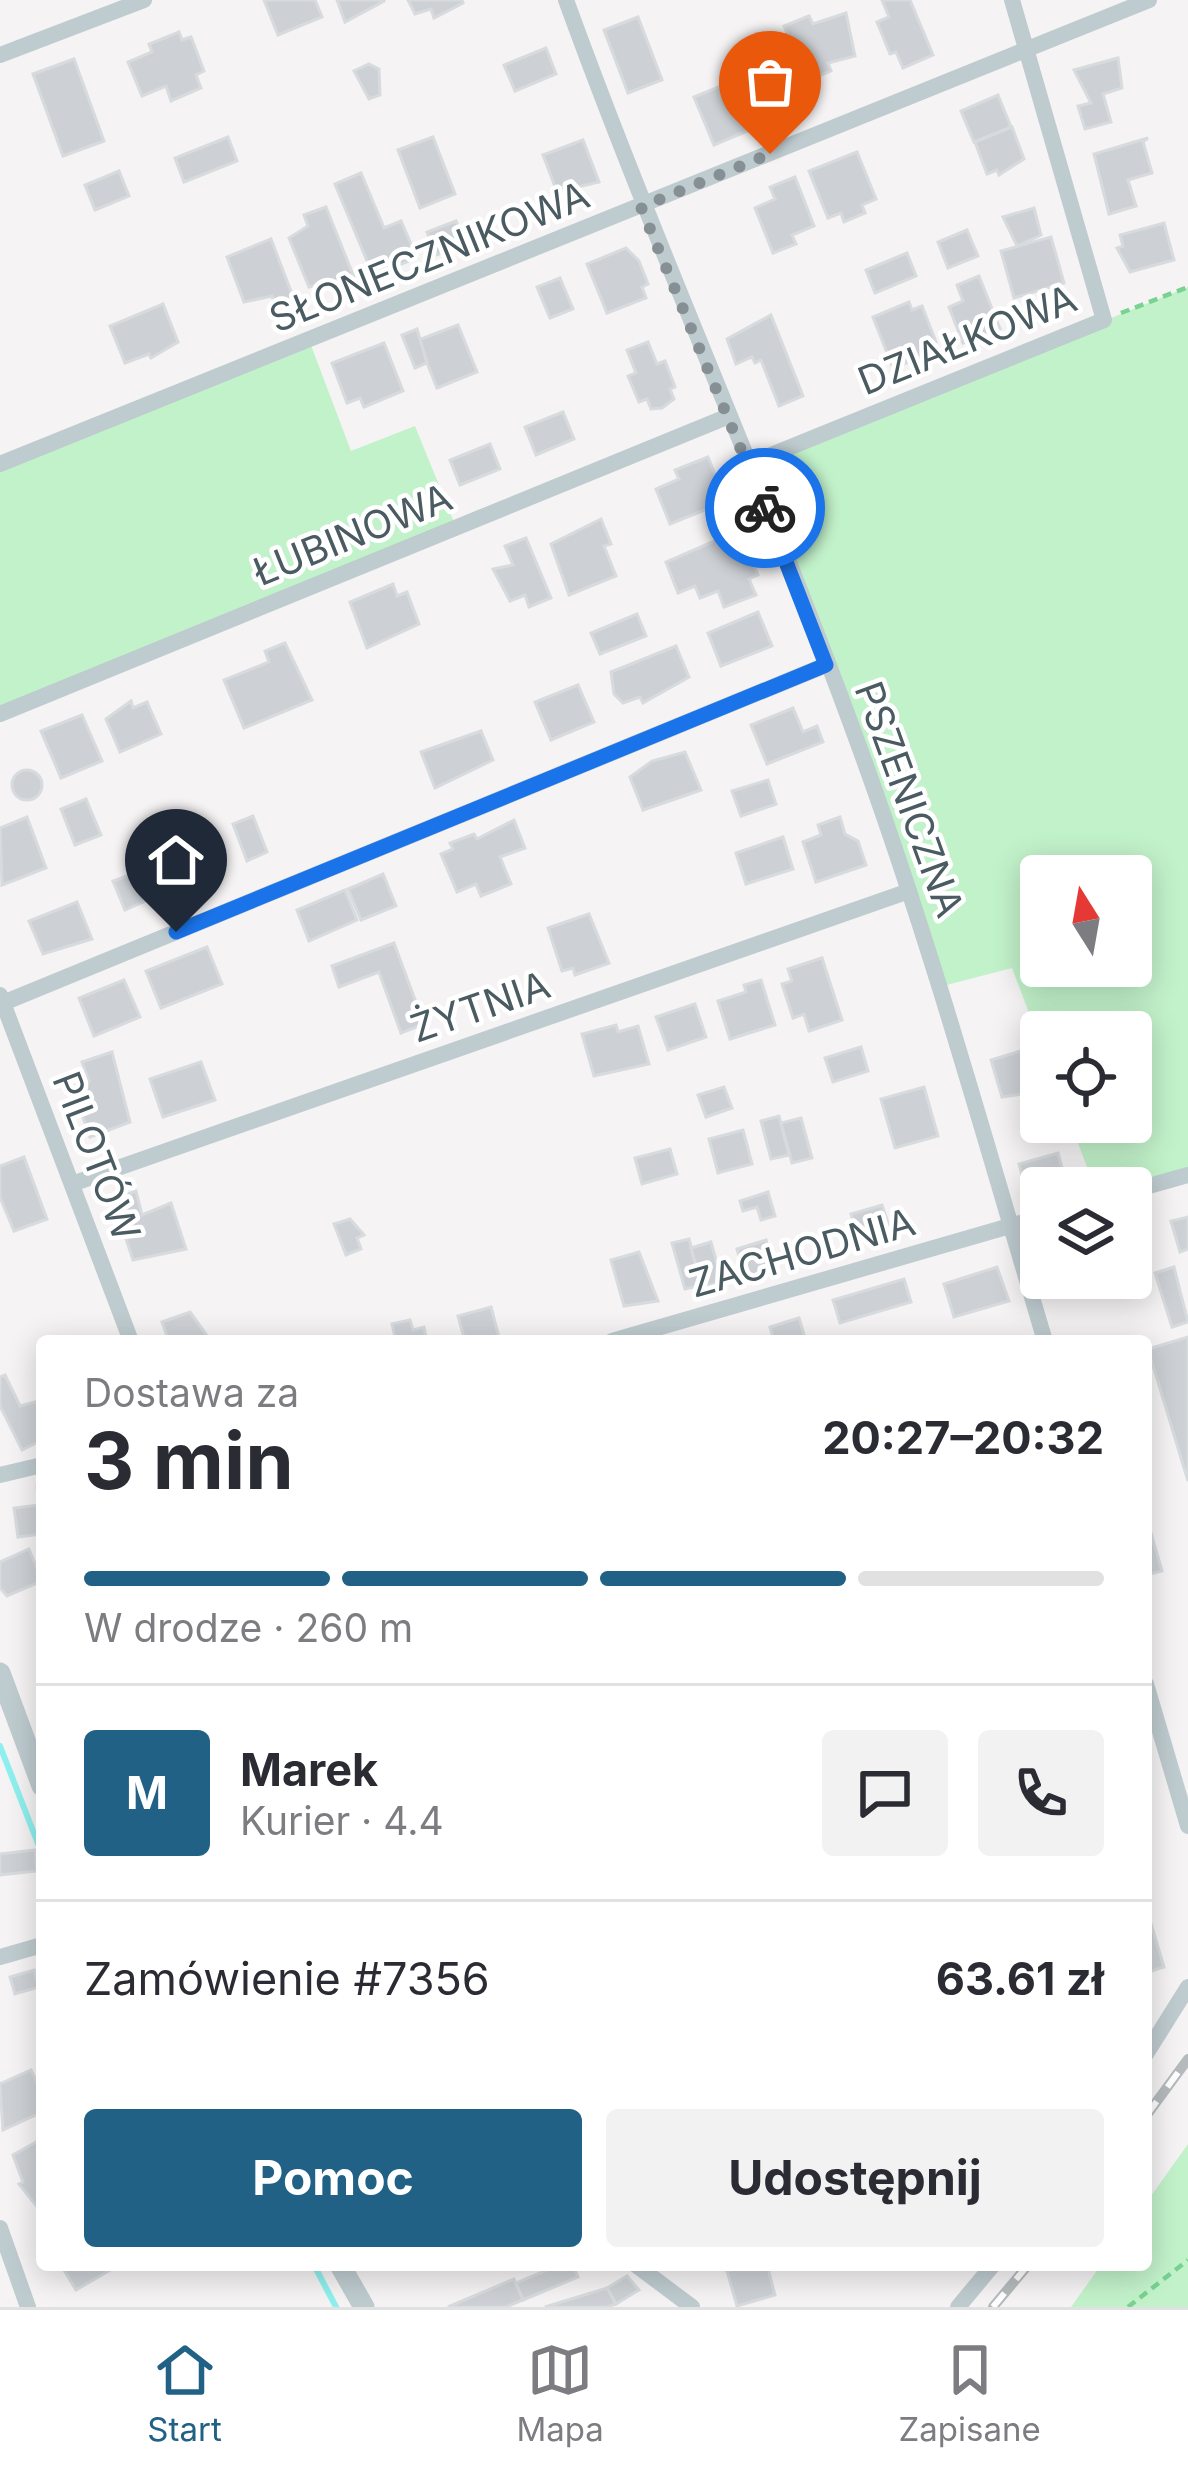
<!DOCTYPE html>
<html lang="pl">
<head>
<meta charset="utf-8">
<style>
	:root { --surface:#fff; --page:#f2f2f3; --text:#2b2b33; --muted:#7c7c81; --line:#e1e1e2; --accent:#226186 }
	body { margin:0; font-family:Inter,sans-serif; background:var(--page); color:var(--text); height:100vh; display:flex; flex-direction:column; font-size:45px; white-space:nowrap }
	* { box-sizing:border-box; margin:0 }
	p { font-size:39px; color:var(--muted) }
	.icon { flex:none; width:66px; height:66px; fill:none; stroke:currentColor; stroke-width:2; stroke-linecap:round; stroke-linejoin:round }
	.map { position:relative; flex:1; overflow:hidden }
	.details { position:absolute; left:36px; top:1335px; width:1116px; height:936px; display:flex; flex-direction:column; background:var(--surface); border-radius:12px; box-shadow:0 6px 30px #0003 }
	.details>* { flex:none }
	.needle { width:78px; rotate:349deg }
	.buttons { position:absolute; left:1020px; top:855px; display:grid; gap:24px }
	.buttons a { display:grid; place-items:center; width:132px; height:132px; border-radius:12px; background:var(--surface); box-shadow:0 6px 30px #0003; font-size:60px }
	.pin { position:absolute; display:grid; place-items:center; width:102px; height:102px; color:#fff; margin:-123px -51px; border-radius:50% 50% 50% 0; rotate:-45deg; box-shadow:0 0 12px #0007 }
	.pin .icon { rotate:45deg }
	.courier { position:absolute; display:grid; place-items:center; width:120px; height:120px; margin:-60px; border:9px solid #1a73e8; border-radius:50%; background:#fff; color:#222; box-shadow:0 3px 15px #0007 }
	.headline em { font-style:normal; font-weight:700 }
	.headline div { display:flex; flex-direction:column-reverse }
	.headline { display:flex; align-items:center; justify-content:space-between; height:204px; padding:0 48px }
	h1 { font-size:78px; font-weight:700; line-height:90px }
	.bar { display:grid; grid-template-columns:repeat(4,1fr); gap:18px 12px; align-content:center; height:144px; padding:0 48px }
	.bar i { height:15px; border-radius:9px; background:var(--line) }
	.bar .active { background:var(--accent) }
	.bar p { grid-column:span 4 }
	.line { display:flex; align-items:center; gap:30px; padding:0 48px; border-top:3px solid var(--line) }
	.line div { flex:1 }
	.round { display:grid; place-items:center; flex:none; width:126px; height:126px; border-radius:12px; background:var(--page) }
	.action { display:flex; gap:24px; margin-top:auto; padding:24px 48px }
	.action a { flex:1; height:138px; border-radius:12px; background:var(--accent); color:#fff; font-size:48px; font-weight:700; line-height:138px; text-align:center }
	.action a+a { background:var(--page); color:var(--text) }
	.tab-bar { display:flex; justify-content:space-around; align-items:center; height:168px; border-top:3px solid var(--line); background:var(--surface); font-size:33px; color:var(--muted) }
	.tab-bar a { display:grid; justify-items:center; gap:6px }
	.tab-bar .active { color:var(--accent) }
	.map>svg:first-child { display:block }
</style>
</head>
<body>
<div class="map">
<svg width="1188" height="2307" viewBox="0 0 1188 2307">
	<rect width="100%" height="100%" fill="#f5f3f3"/>
	<g fill="#c2f2ca" fill-rule="evenodd">
		<path d="M1188,287v888l-57,13h-36l-25,-66h61v-90h-90v13l-29,-77 -73,19 -190,-523zM1041,876h90v90h-90z"/>
		<polygon points="309,340 351,451 415,426 456,527 0,714 0,464"/>
		<polygon points="1188,2144 1188,2307 1071,2307 1101,2265 1146,2265 1146,2203"/>
	</g>
	<g fill="none" stroke-linecap="round" stroke-linejoin="round">
		<g stroke="#8ef0ee" stroke-width="6">
			<polyline points="0,1746 42,1854"/>
			<polyline points="314,2265 336,2307"/>
		</g>
	</g>
	<g fill="#cdd1d5" stroke="#d7dbde" stroke-width="3">
		<polygon points="264,0 315,0 322,17 278,35"/>
		<polygon points="337,0 384,0 384,1 345,22"/>
		<polygon points="408,0 462,0 463,3 434,18 431,9 415,14"/>
		<polygon points="882,0 910,0 933,55 903,68 896,52 890,54 877,22 889,17"/>
		<polygon points="846,13 855,56 828,63 831,71 806,81 804,75 782,94 764,75 793,47 784,26 809,16 813,24"/>
		<polygon points="638,17 662,80 628,93 604,30"/>
		<polygon points="179,32 182,40 191,37 204,71 196,75 201,88 171,101 166,86 142,96 128,62 152,52 149,44"/>
		<polygon points="546,48 556,74 515,91 504,65"/>
		<polygon points="1118,58 1122,88 1103,94 1111,122 1085,129 1078,106 1091,103 1074,70"/>
		<polygon points="74,59 104,141 63,156 33,74"/>
		<polygon points="369,64 379,69 380,95 369,99 354,71"/>
		<polygon points="738,79 757,127 714,145 694,97"/>
		<polygon points="998,95 1011,127 974,142 961,111"/>
		<polygon points="1012,127 1024,159 999,175 997,170 987,174 975,142"/>
		<polygon points="228,137 237,161 184,182 175,158"/>
		<polygon points="433,137 455,194 420,208 398,150"/>
		<polygon points="1148,138 1143,142 1152,173 1128,180 1136,206 1109,214 1094,154"/>
		<polygon points="583,140 599,182 557,192 543,155"/>
		<polygon points="857,152 876,199 862,205 865,213 844,222 841,213 828,218 809,171"/>
		<polygon points="119,171 129,196 95,210 85,185"/>
		<polygon points="361,173 384,228 401,221 417,258 373,275 335,184"/>
		<polygon points="795,177 814,226 792,235 796,244 773,253 755,208 775,199 770,187"/>
		<polygon points="326,207 357,285 338,293 334,282 309,287 289,238 308,226 304,215"/>
		<polygon points="1034,208 1041,235 1017,246 1003,217"/>
		<polygon points="456,221 465,244 436,255 427,232"/>
		<polygon points="1164,223 1174,260 1130,272 1117,248 1123,246 1120,235"/>
		<polygon points="967,230 978,256 948,268 938,242"/>
		<polygon points="1051,237 1064,283 1014,298 1001,251"/>
		<polygon points="271,239 298,310 280,318 272,296 244,302 227,257"/>
		<polygon points="626,248 639,261 648,284 642,287 646,298 607,313 587,264"/>
		<polygon points="907,253 916,276 875,293 866,270"/>
		<polygon points="979,276 1000,329 963,343 949,307 963,301 957,285"/>
		<polygon points="560,278 573,309 550,318 537,287"/>
		<polygon points="909,302 912,310 922,306 936,342 926,345 930,354 893,368 873,317"/>
		<polygon points="163,304 178,342 151,358 149,354 125,363 110,326"/>
		<polygon points="771,315 803,396 779,406 761,360 755,363 752,357 736,364 727,339"/>
		<polygon points="458,325 477,372 437,388 418,340"/>
		<polygon points="417,329 427,363 415,368 402,335"/>
		<polygon points="648,342 657,364 665,361 675,387 670,389 674,399 662,408 651,409 647,399 639,402 628,376 636,373 627,350"/>
		<polygon points="384,343 403,391 364,407 360,398 347,403 332,363"/>
		<polygon points="563,412 574,439 536,455 525,427"/>
		<polygon points="490,444 500,469 460,485 450,460"/>
		<polygon points="708,457 718,482 710,486 717,505 670,524 656,489 679,479 675,470"/>
		<polygon points="601,519 611,544 604,546 616,576 569,595 551,544"/>
		<polygon points="740,530 757,561 753,563 758,575 749,579 756,595 724,607 718,591 700,598 695,586 678,593 666,562"/>
		<polygon points="526,538 551,598 529,607 525,595 510,601 493,569 513,565 505,546"/>
		<polygon points="393,584 397,596 407,592 419,624 367,648 350,602"/>
		<polygon points="758,612 772,646 721,666 708,633"/>
		<polygon points="637,614 646,636 600,654 591,633"/>
		<polygon points="285,643 312,700 244,728 224,680 269,662 265,651"/>
		<polygon points="676,646 689,677 643,703 640,697 623,703 614,694 611,672"/>
		<polygon points="578,685 594,722 551,740 535,702"/>
		<polygon points="131,701 133,708 147,702 161,734 120,752 106,719"/>
		<polygon points="793,708 803,732 817,726 823,742 767,764 751,725"/>
		<polygon points="82,715 102,761 61,778 41,731"/>
		<polygon points="481,731 493,760 435,788 421,752"/>
		<polygon points="685,752 701,790 643,810 630,777 652,761"/>
		<circle cx="27" cy="785" r="15"/>
		<polygon points="768,780 776,804 741,816 732,791"/>
		<polygon points="86,799 101,835 75,845 61,809"/>
		<polygon points="253,816 267,852 247,861 233,824"/>
		<polygon points="27,817 46,868 2,885 0,828"/>
		<polygon points="840,817 845,834 858,841 866,865 816,882 803,842 821,835 818,825"/>
		<polygon points="514,820 525,848 500,857 511,884 481,896 476,884 457,892 441,854 453,849 450,843 474,834 477,839"/>
		<polygon points="783,837 793,869 746,884 736,853"/>
		<polygon points="167,861 177,887 125,910 113,881"/>
		<polygon points="383,874 396,906 361,920 348,889"/>
		<polygon points="345,890 357,920 309,941 297,910"/>
		<polygon points="77,902 92,939 43,954 29,921"/>
		<polygon points="589,914 609,963 575,975 573,968 562,971 548,928"/>
		<polygon points="394,943 424,1024 401,1033 379,972 339,987 332,966"/>
		<polygon points="207,947 222,984 161,1008 146,971"/>
		<polygon points="822,958 842,1020 809,1031 804,1014 793,1018 782,984 792,981 788,969"/>
		<polygon points="124,980 140,1017 94,1036 79,998"/>
		<polygon points="761,980 775,1025 730,1039 718,1001 746,992 744,985"/>
		<polygon points="695,1004 706,1037 668,1050 656,1017"/>
		<polygon points="616,1025 618,1032 638,1026 649,1064 594,1076 582,1034"/>
		<polygon points="861,1047 868,1071 833,1082 825,1058"/>
		<polygon points="1024,1050 1036,1092 1002,1097 991,1060"/>
		<polygon points="112,1052 130,1122 90,1137 72,1087 89,1081 82,1062"/>
		<polygon points="201,1062 215,1100 163,1117 150,1079"/>
		<polygon points="724,1087 732,1108 706,1117 698,1095"/>
		<polygon points="924,1087 938,1136 895,1148 881,1099"/>
		<polygon points="779,1116 789,1155 771,1159 761,1121"/>
		<polygon points="801,1118 812,1158 792,1163 781,1123"/>
		<polygon points="743,1130 752,1164 718,1173 709,1139"/>
		<polygon points="670,1149 677,1174 642,1184 635,1158"/>
		<polygon points="1058,1153 1066,1182 1037,1190 1035,1182 1025,1185 1019,1164"/>
		<polygon points="24,1157 47,1219 14,1231 0,1197 0,1166"/>
		<polygon points="136,1191 142,1215 171,1203 186,1249 133,1260 113,1199"/>
		<polygon points="768,1192 775,1216 761,1220 757,1207 743,1211 740,1201"/>
		<polygon points="882,1205 891,1232 859,1241 851,1214"/>
		<polygon points="1188,1217 1188,1249 1180,1252 1171,1221"/>
		<polygon points="350,1219 364,1235 357,1238 361,1249 346,1255 334,1224"/>
		<polygon points="689,1239 702,1285 685,1289 672,1243"/>
		<polygon points="766,1240 774,1269 745,1277 737,1249"/>
		<polygon points="711,1242 722,1282 702,1287 691,1248"/>
		<polygon points="639,1252 658,1301 624,1306 611,1260"/>
		<polygon points="997,1267 1009,1301 954,1317 944,1284"/>
		<polygon points="1174,1267 1188,1322 1172,1327 1155,1273"/>
		<polygon points="904,1279 911,1302 840,1323 833,1300"/>
		<polygon points="491,1307 500,1341 465,1341 458,1316"/>
		<polygon points="190,1312 208,1337 161,1341 167,1336 162,1322"/>
		<polygon points="799,1318 806,1341 774,1341 770,1327"/>
		<polygon points="410,1320 413,1330 424,1327 427,1341 396,1341 392,1324"/>
		<polygon points="1188,1337 1188,1481 1148,1349"/>
		<polygon points="5,1375 20,1406 42,1400 42,1440 22,1450 0,1406 0,1377"/>
		<polygon points="37,1486 42,1486 42,1534 18,1537 14,1508 39,1505"/>
		<polygon points="1146,1516 1162,1571 1146,1575"/>
		<polygon points="29,1549 42,1581 7,1596 0,1588 0,1562"/>
		<polygon points="35,1850 37,1871 0,1875 0,1854"/>
		<polygon points="1146,1907 1164,1967 1146,1973"/>
		<polygon points="34,1970 39,1987 15,1994 10,1977"/>
		<polygon points="31,2070 42,2093 42,2112 3,2130 0,2084"/>
		<polygon points="38,2141 42,2148 39,2209 19,2184 23,2182 13,2155"/>
		<polygon points="61,2265 116,2265 117,2266 76,2290"/>
		<polygon points="559,2265 573,2265 578,2277 523,2300 516,2283"/>
		<polygon points="750,2265 767,2265 775,2295 737,2306 727,2271"/>
		<polygon points="627,2276 639,2290 616,2304 607,2288"/>
		<polygon points="514,2279 523,2300 506,2307 448,2307"/>
		<polygon points="607,2288 616,2304 607,2307 545,2307"/>
	</g>
	<g fill="none" stroke-linecap="round" stroke-linejoin="round">
		<g stroke="#79d192" stroke-width="4.5" stroke-dasharray="9 6" stroke-linecap="butt">
			<polyline points="1121,313 1188,287"/>
			<polyline points="1128,2307 1188,2260"/>
		</g>
		<g stroke="#becbcf" stroke-width="16">
			<path d="M566,0c93,256 206,504 298,760 69,191 123,387 181,581"/>
			<polyline points="0,55 144,0"/>
			<polyline points="0,464 1149,0"/>
			<polyline points="749,464 1104,320 1012,0"/>
			<polyline points="0,714 729,416"/>
			<polyline points="0,995 131,1341"/>
			<polyline points="3,1003 826,665"/>
			<polyline points="72,1184 909,891"/>
			<polyline points="1131,1191 1188,1175"/>
			<polyline points="612,1341 1041,1217"/>
			<polyline points="0,1475 42,1465"/>
			<polyline points="1146,1684 1188,1826"/>
			<polyline points="0,1957 42,1945"/>
			<polyline points="1146,2054 1188,1987"/>
			<polyline points="0,2228 28,2307"/>
			<polyline points="636,2265 692,2307"/>
			<polyline points="958,2307 993,2265"/>
		</g>
		<g stroke="#becbcf" stroke-width="21">
			<polyline points="0,1673 42,1786"/>
			<polyline points="340,2265 364,2307"/>
		</g>
		<g stroke="#b5babd" stroke-width="10">
			<g id="rail">
				<polyline points="1146,2116 1188,2059"/>
				<polyline points="993,2307 1028,2265"/>
			</g>
		</g>
		<use href="#rail" stroke="#fff" stroke-width="6" stroke-dasharray="18" stroke-linecap="butt"/>
	</g>
	<g fill="none" stroke-linecap="round" stroke-linejoin="round">
		<polyline stroke="#869094" stroke-width="12" stroke-dasharray="0 21.6" points="765,508 641,207 770,154"/>
		<polyline stroke="#1a73e8" stroke-width="15" points="176,932 826,665 765,508"/>
	</g>
	<g text-anchor="middle" dominant-baseline="central" stroke-width="9" stroke-linejoin="round" paint-order="stroke">
		<g font-size="39" fill="#4a5b61" stroke="#fff">
			<text transform="translate(429 256) rotate(-22)">SŁONECZNIKOWA</text>
			<text transform="translate(967 339) rotate(-22)">DZIAŁKOWA</text>
			<text transform="translate(352 534) rotate(-22)">ŁUBINOWA</text>
			<text transform="translate(910 799) rotate(70)">PSZENICZNA</text>
			<text transform="translate(480 1006) rotate(-19)">ŻYTNIA</text>
			<text transform="translate(97 1156) rotate(69)">PILOTÓW</text>
			<text transform="translate(802 1252) rotate(-16)">ZACHODNIA</text>
		</g>
	</g>
</svg>
<div class="buttons">
<a><svg class="needle" viewBox="-14 -14 28 28"><path d="M0-13l5 13h-10z" fill="#e53935"/><path d="M0 13l5-13h-10z" fill="#7c7c81"/></svg></a>
<a><svg class="icon" aria-label="locate" viewBox="0 0 24 24"><circle cx="12" cy="12" r="6"/><path d="M12 2v4M12 18v4M2 12h4M18 12h4"/></svg></a>
<a><svg class="icon" aria-label="layers" viewBox="0 0 24 24"><path d="M12 4l9 5-9 5-9-5zM3 14l9 5 9-5"/></svg></a>
</div>
<div class="pin" style="left:770px;top:154px;background:#ea580c"><svg class="icon" aria-label="bag" viewBox="0 0 24 24"><path d="M5 8h14l-1 12H6zM9 8a3 3 0 0 1 6 0"/></svg></div>
<div class="pin" style="left:176px;top:932px;background:#1f2937"><svg class="icon" aria-label="home" viewBox="0 0 24 24"><path d="M3 11l9-7 9 7M6 9v11h12V9"/></svg></div>
<div class="courier" style="left:765px;top:508px"><svg class="icon" aria-label="bike" viewBox="0 0 24 24"><circle cx="6" cy="16" r="4"/><circle cx="18" cy="16" r="4"/><path d="M6 16l4-8h5l3 8M10 8l3 8H6M13 5h3"/></svg></div>
<section class="details">
<div class="headline"><div><h1>3 min</h1><p>Dostawa za</p></div><em>20:27–20:32</em></div>
<div class="bar"><i class="active"></i><i class="active"></i><i class="active"></i><i></i><p>W drodze · 260 m</p></div>
<div class="line" style="height:216px"><b class="round" style="background:var(--accent);color:#fff">M</b><div><b>Marek</b><p>Kurier · 4.4</p></div><a class="round"><svg class="icon" aria-label="chat" viewBox="0 0 24 24"><path d="M4 5h16v11H9l-5 4z"/></svg></a><a class="round"><svg class="icon" aria-label="phone" viewBox="0 0 24 24"><path d="M5 4h4l2 5-3 2q2 4 5 5l2-3 5 2v4C11 20 4 13 5 4z"/></svg></a></div>
<div class="line" style="height:156px"><div>Zamówienie #7356</div><b>63.61 zł</b></div>
<div class="action"><a>Pomoc</a><a>Udostępnij</a></div>
</section>
</div>
<nav class="tab-bar">
<a class="active"><svg class="icon" aria-label="home" viewBox="0 0 24 24"><path d="M3 11l9-7 9 7M6 9v11h12V9"/></svg>Start</a>
<a><svg class="icon" aria-label="map" viewBox="0 0 24 24"><path d="M3 6l6-2 6 2 6-2v14l-6 2-6-2-6 2zM9 4v14M15 6v14"/></svg>Mapa</a>
<a><svg class="icon" aria-label="saved" viewBox="0 0 24 24"><path d="M7 4h10v16l-5-4-5 4z"/></svg>Zapisane</a>
</nav>
</body>
</html>
